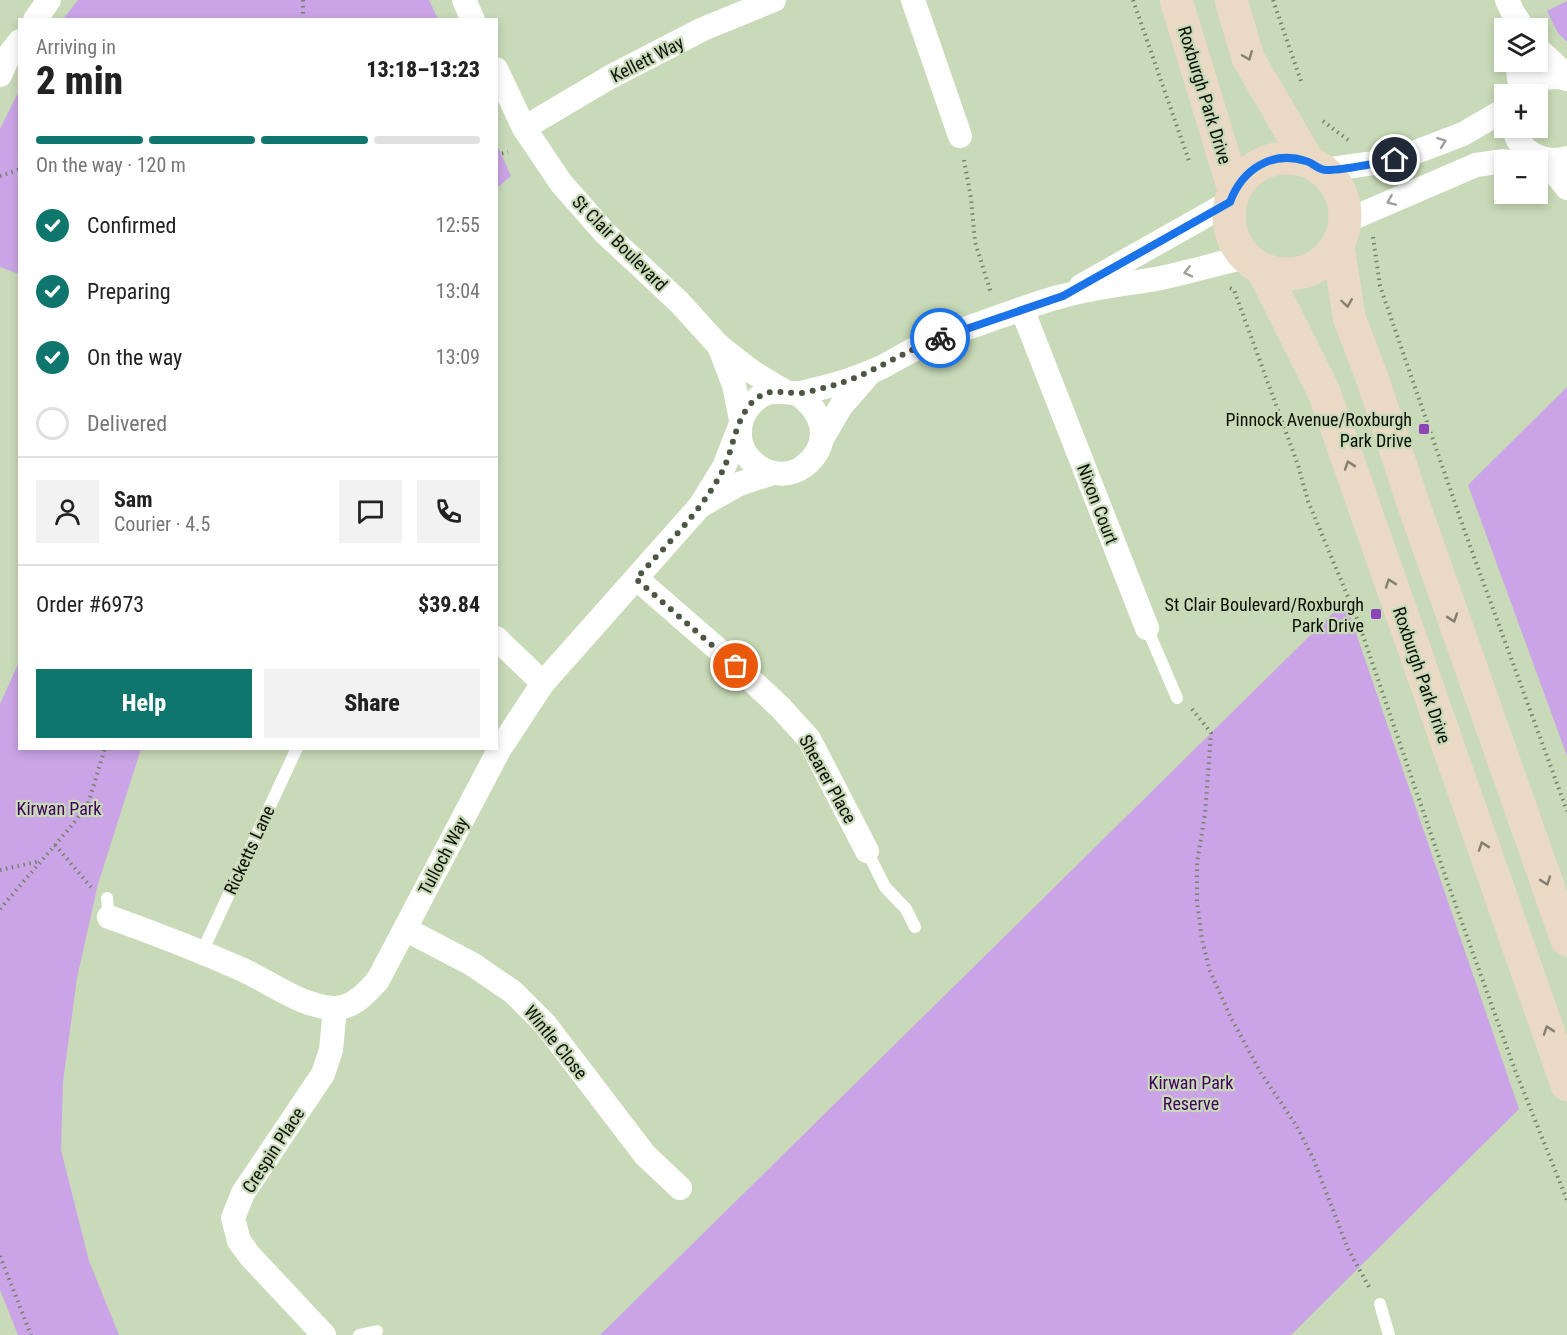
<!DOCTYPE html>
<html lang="en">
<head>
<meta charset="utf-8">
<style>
	:root { --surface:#fff; --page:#f2f2f2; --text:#222; --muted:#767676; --line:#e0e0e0; --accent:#0f766e }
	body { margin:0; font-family:"Roboto Condensed",sans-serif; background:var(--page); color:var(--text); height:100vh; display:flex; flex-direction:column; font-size:22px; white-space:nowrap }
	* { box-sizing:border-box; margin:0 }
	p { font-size:20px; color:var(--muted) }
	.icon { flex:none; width:33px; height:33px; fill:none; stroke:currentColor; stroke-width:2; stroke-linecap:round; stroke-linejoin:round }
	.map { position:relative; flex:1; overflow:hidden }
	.sheet { position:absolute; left:18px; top:18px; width:480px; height:732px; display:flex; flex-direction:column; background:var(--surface); border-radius:0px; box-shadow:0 3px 9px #0003 }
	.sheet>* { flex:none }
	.tools { position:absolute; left:1494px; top:18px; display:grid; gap:12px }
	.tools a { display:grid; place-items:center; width:54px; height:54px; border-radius:0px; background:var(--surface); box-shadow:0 3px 9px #0003; font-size:30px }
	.pin { position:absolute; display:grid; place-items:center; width:51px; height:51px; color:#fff; margin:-26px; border:3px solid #fff; border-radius:50%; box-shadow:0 2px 6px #0007 }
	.courier { position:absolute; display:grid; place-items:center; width:60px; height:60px; margin:-30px; border:4px solid #1a73e8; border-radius:50%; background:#fff; color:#222; box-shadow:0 2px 8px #0007 }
	.head em { font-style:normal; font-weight:800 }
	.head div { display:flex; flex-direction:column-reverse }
	.head { display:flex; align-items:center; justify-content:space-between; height:102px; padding:0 18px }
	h1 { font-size:39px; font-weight:800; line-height:45px }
	.bar { display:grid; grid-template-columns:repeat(4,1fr); gap:9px 6px; align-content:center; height:72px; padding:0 18px }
	.bar i { height:8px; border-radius:4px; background:var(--line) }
	.bar .on { background:var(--accent) }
	.bar p { grid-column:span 4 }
	.line { display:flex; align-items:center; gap:15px; padding:0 18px; border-top:2px solid var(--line) }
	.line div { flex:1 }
	.round { display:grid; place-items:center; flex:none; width:63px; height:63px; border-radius:0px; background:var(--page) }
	ol { padding:0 18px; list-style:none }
	li { display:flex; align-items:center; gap:18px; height:66px }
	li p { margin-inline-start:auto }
	li .icon { padding:6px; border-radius:50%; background:var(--accent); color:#fff; stroke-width:4 }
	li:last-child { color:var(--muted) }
	li i { width:33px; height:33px; border:3px solid var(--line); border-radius:50% }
	.action { display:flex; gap:12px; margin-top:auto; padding:12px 18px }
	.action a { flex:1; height:69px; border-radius:0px; background:var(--accent); color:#fff; font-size:24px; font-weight:800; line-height:69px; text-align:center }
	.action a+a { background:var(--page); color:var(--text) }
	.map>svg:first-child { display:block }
</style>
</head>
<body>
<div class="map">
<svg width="1567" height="1335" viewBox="0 0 1567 1335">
	<rect width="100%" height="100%" fill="#c8dab7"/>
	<g fill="#caa4e7">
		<polygon points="78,0 429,0 438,19 63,19"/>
		<polygon points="1567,1 1567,42 1558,33 1547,11"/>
		<polygon points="19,91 20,274 19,274 0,267 0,129"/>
		<polygon points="497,145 511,176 497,188 496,188"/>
		<polygon points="1567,387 1567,756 1468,485"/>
		<polygon points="1345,601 1519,1109 1291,1335 600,1335"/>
		<polygon points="19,662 20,748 141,749 98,884 77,978 63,1082 61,1150 89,1261 119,1335 18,1335 0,1290 0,704"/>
	</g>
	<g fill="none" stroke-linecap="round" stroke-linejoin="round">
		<g stroke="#758269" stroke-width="4" stroke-dasharray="1.5 4.5" stroke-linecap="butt">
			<polyline points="303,0 303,20"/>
			<polyline points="1133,0 1189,161"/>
			<polyline points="1273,0 1302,84"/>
			<polyline points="1323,121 1348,140"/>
			<polyline points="496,155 508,152"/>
			<polyline points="964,160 971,198 975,242 991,293"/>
			<polyline points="0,176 20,169"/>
			<polyline points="1373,237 1380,286 1466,535 1567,811"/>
			<polyline points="1230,288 1234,290 1298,465 1308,501 1358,621 1447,881 1515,1070 1567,1200"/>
			<polyline points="1192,709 1211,733 1205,814 1197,863 1197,901 1202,940 1210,971 1231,1018 1261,1073 1296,1125 1313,1158 1348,1249 1369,1287"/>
			<polyline points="55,845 91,887"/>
			<polyline points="0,870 40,861"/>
			<polyline points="0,909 73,824 88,804 105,748"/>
			<polyline points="0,1256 31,1335"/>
		</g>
		<g stroke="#fff" stroke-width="12">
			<polyline points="1147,628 1177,698"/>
			<polyline points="867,851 885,887 906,909 915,927"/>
			<polyline points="107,898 109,917"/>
			<polyline points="202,952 297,748"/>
			<polyline points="1380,1304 1389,1335"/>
			<polyline points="359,1335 377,1331"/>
		</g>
		<g stroke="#fff" stroke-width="24">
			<polyline points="464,0 473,20"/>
			<polyline points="913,0 960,136"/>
			<polyline points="1507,0 1513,13 1523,28"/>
			<polyline points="35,20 49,0"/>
			<polyline points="1538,49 1567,76"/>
			<polyline points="1517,62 1521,93"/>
			<polyline points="496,69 524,128 561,183 605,233 679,302 719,346 751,371 784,391"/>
			<polyline points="0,75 9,55 20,41"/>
			<path d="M1521,94c12,-13 28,-21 46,-15"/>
			<polyline points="524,128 610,77 703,29 774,0"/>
			<path d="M1514,128c4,24 31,37 53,30"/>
			<polyline points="1544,160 1567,188"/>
			<polyline points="1324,170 1395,160 1463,134 1504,110"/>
			<polyline points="1346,221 1476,165 1504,161"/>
			<polyline points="1081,286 1230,202"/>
			<polyline points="1022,309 1147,628"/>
			<polyline points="719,346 734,385 741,420"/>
			<path d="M796,393c29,19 37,52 7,74 -26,18 -63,-3 -63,-33 -1,-19 13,-39 33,-42 8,-1 14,1 22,1 6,1 13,-2 18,-3 23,-5 47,-13 69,-23 17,-9 34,-20 52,-27 21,-8 43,-15 64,-23 22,-7 43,-16 65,-21 32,-9 66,-12 98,-18 28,-6 56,-14 84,-21"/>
			<polyline points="822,439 841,406 869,374"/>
			<polyline points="702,505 739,484 773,473"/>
			<polyline points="637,579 721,652 781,708 809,739 867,851"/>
			<polyline points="496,638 543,683"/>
			<path d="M109,917c45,16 89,33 132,52 29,13 59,37 92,39 20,1 33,-15 45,-28l121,-230 44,-67 157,-177 24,-39 16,-41"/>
			<polyline points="405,929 472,964 513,992 545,1024 645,1155 680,1188"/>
			<polyline points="324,1335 250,1256 239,1241 233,1218 243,1193 323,1074 331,1050 335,1008"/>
		</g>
		<g stroke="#e9d9c5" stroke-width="33">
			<polyline points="1176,0 1234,190"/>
			<polyline points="1231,0 1248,58 1308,161"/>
			<circle cx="1287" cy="216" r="58"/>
			<polyline points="1338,245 1349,317 1374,383 1413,503 1567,940"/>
			<polyline points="1263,270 1324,392 1567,1085"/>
		</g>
	</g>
	<defs><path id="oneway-chevron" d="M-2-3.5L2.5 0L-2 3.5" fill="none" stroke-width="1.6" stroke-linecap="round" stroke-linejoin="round" transform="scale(1.5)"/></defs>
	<g stroke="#857f6f">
		<use href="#oneway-chevron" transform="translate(1248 56) rotate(68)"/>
		<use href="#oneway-chevron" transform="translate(1347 303) rotate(82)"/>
		<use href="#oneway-chevron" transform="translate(1349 465) rotate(-109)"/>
		<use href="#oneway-chevron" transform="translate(1390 583) rotate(-109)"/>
		<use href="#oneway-chevron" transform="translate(1453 618) rotate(71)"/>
		<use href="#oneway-chevron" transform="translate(1483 846) rotate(-109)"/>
		<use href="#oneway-chevron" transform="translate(1546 881) rotate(71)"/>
		<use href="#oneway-chevron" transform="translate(1548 1030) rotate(-109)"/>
	</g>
	<g stroke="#9d9f9b">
		<use href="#oneway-chevron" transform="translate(1442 142) rotate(-20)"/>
		<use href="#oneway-chevron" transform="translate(1391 201) rotate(157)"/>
		<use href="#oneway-chevron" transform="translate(1188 272) rotate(166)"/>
	</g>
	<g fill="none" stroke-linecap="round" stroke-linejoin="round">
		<path stroke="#4c5743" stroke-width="6" stroke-dasharray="0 10.8" d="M736,666l-100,-87c31,-35 67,-69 88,-111 10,-22 12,-54 33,-70 14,-10 24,-5 39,-5 9,1 22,-4 31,-6 41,-10 74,-35 113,-49"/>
		<path stroke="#1a73e8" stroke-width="8" d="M940,338l123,-42 167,-94c12,-32 41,-52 76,-41 7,2 13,9 20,9 23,0 47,-7 69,-10"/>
	</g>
	<g fill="#8c45b8" stroke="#c8dab7" stroke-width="2">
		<rect x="1418" y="423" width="12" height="12" rx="3"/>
		<rect x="1370" y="608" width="12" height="12" rx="3"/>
	</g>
	<g text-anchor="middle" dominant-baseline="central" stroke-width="4.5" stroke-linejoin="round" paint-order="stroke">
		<g font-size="18" fill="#0a1005" stroke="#c8dab7">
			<text transform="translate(647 59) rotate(-27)">Kellett Way</text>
			<text transform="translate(1205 95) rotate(73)">Roxburgh Park Drive</text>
			<text transform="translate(620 243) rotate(45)">St Clair Boulevard</text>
			<text transform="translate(1098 504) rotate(69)">Nixon Court</text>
			<text transform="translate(1422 675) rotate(71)">Roxburgh Park Drive</text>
			<text transform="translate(828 779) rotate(61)">Shearer Place</text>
			<text transform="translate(249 850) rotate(-65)">Ricketts Lane</text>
			<text transform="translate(443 856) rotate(-62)">Tulloch Way</text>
			<text transform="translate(556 1042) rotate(51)">Wintle Close</text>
			<text transform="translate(273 1150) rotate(-57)">Crespin Place</text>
		</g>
		<g font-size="18" fill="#0a1005" stroke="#c8dab7" text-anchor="end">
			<text x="1412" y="419">Pinnock Avenue/Roxburgh<tspan x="1412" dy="21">Park Drive</tspan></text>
			<text x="1364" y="604">St Clair Boulevard/Roxburgh<tspan x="1364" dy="21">Park Drive</tspan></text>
		</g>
		<g font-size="18" fill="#420261" stroke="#c8dab7">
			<text x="59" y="808">Kirwan Park</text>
			<text x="1191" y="1082">Kirwan Park<tspan x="1191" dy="21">Reserve</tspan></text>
		</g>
	</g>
</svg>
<div class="tools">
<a><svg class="icon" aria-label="layers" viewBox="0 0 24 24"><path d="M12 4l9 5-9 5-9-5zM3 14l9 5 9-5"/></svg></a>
<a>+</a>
<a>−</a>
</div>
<div class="pin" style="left:736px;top:666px;background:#ea580c"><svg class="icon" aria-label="bag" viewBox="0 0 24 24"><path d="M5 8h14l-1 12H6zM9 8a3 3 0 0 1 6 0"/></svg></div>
<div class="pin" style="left:1395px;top:160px;background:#1f2937"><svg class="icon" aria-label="home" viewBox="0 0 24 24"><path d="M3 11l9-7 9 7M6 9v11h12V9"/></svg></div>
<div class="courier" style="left:940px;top:338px"><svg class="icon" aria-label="bike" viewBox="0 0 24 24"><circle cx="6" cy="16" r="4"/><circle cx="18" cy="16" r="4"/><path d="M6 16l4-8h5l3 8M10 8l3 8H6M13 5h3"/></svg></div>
<section class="sheet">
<div class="head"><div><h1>2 min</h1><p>Arriving in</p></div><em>13:18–13:23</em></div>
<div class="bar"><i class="on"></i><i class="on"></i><i class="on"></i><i></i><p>On the way · 120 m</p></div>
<ol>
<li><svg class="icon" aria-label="check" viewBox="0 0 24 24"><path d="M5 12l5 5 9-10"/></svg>Confirmed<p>12:55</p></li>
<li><svg class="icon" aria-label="check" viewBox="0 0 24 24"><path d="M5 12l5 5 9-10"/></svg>Preparing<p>13:04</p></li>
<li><svg class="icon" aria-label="check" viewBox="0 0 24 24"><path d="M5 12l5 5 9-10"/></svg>On the way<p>13:09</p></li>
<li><i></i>Delivered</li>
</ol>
<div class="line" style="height:108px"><a class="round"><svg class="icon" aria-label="person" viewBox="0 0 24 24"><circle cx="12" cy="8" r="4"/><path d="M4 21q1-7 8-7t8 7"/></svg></a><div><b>Sam</b><p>Courier · 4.5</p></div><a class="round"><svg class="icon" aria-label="chat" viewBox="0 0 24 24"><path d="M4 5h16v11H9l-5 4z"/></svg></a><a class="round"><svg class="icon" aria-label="phone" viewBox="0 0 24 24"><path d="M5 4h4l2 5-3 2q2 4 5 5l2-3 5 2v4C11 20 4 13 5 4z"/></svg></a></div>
<div class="line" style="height:78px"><div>Order #6973</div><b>$39.84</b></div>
<div class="action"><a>Help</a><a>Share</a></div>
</section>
</div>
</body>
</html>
